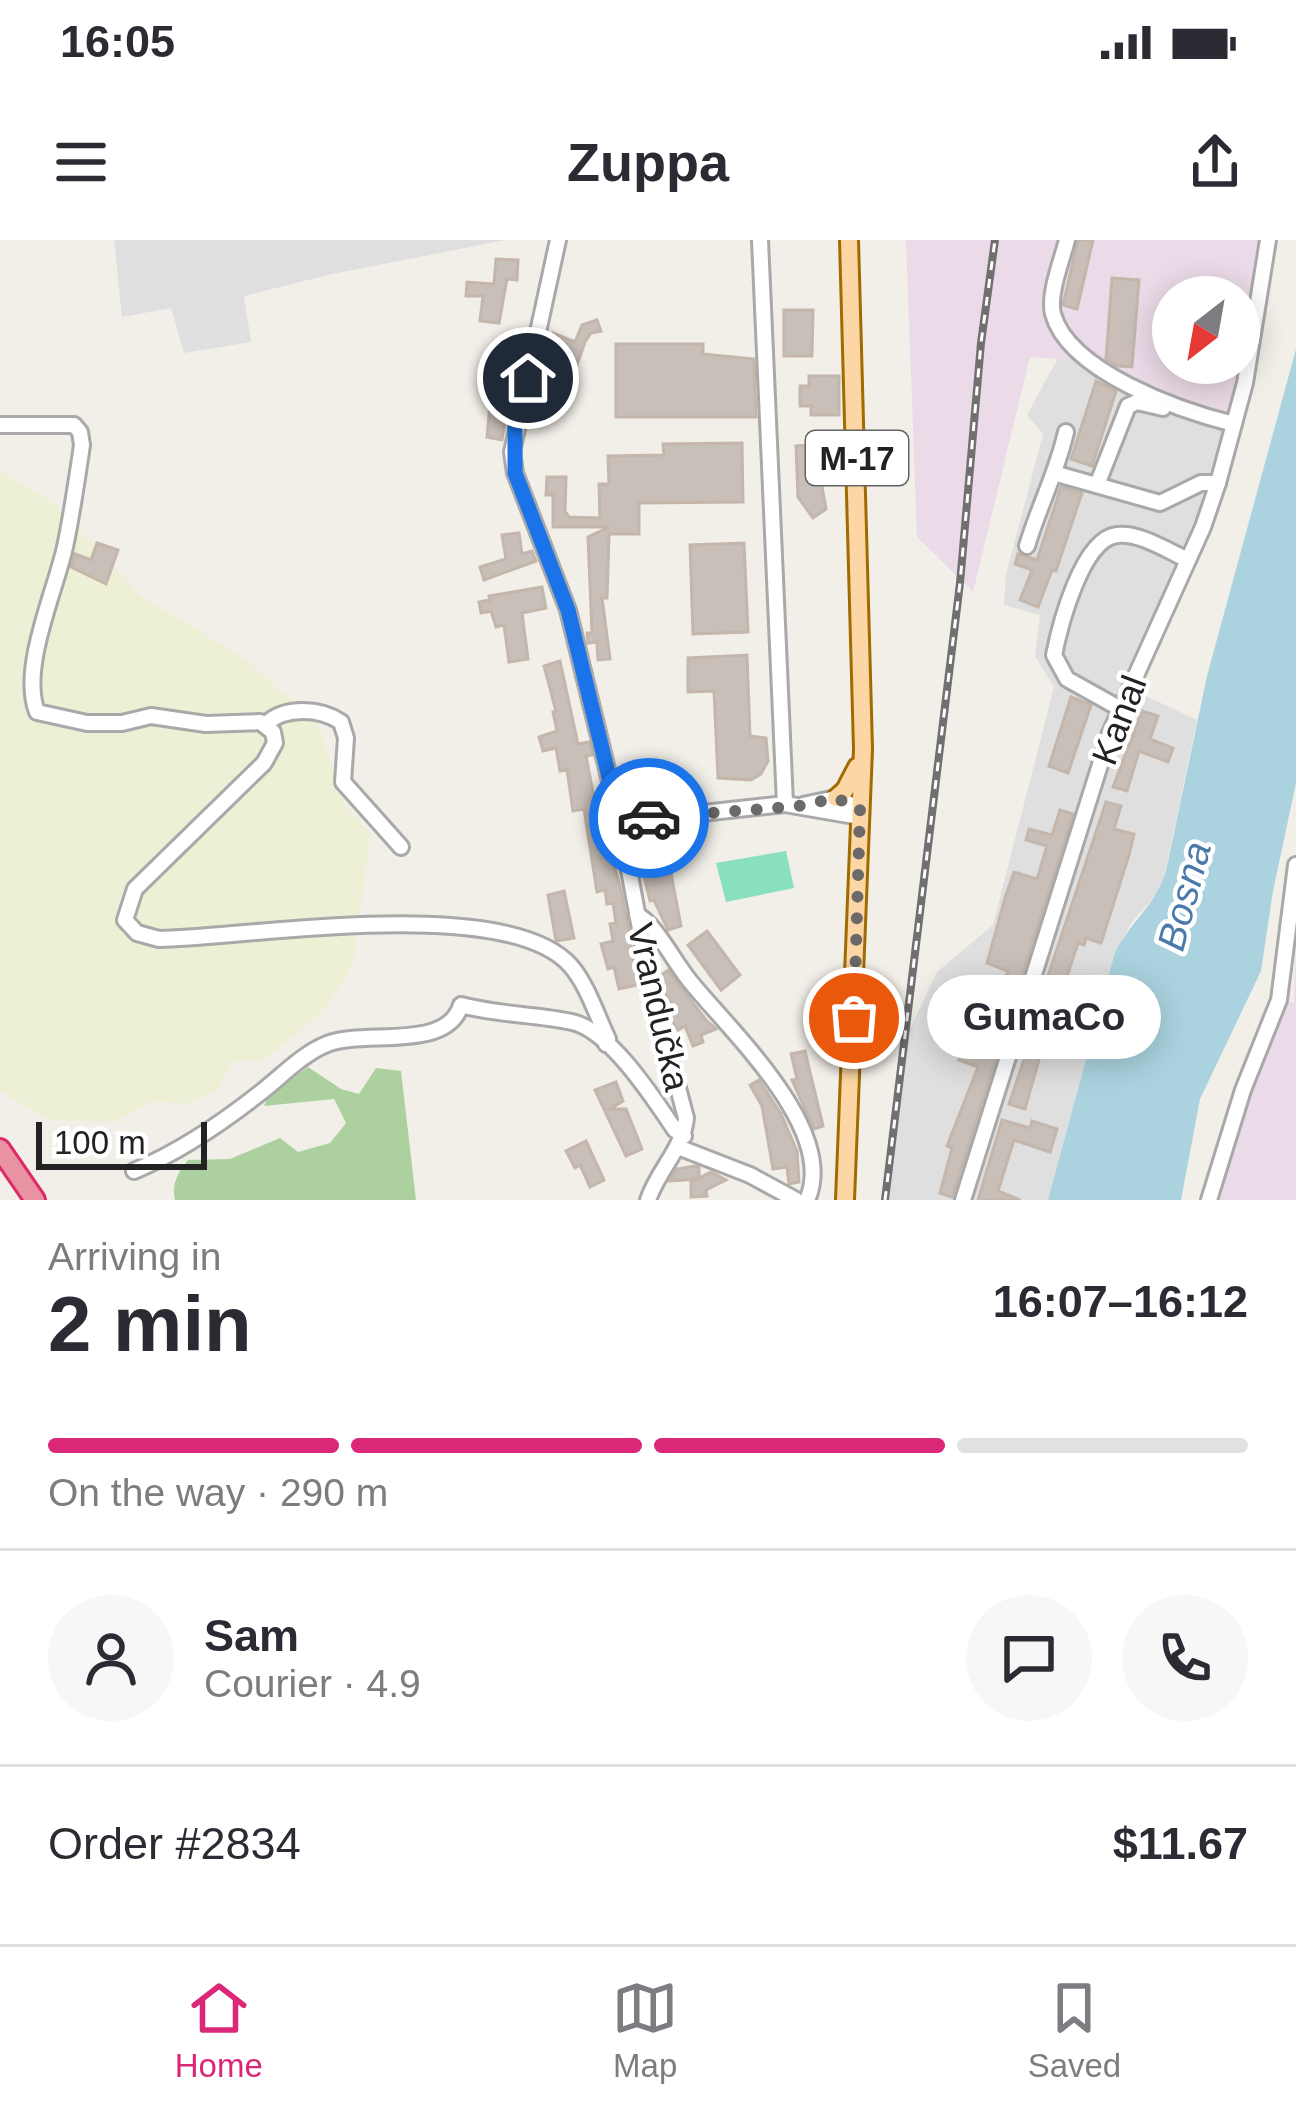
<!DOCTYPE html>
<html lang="en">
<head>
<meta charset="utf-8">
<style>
	:root { --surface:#fff; --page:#f7f7f7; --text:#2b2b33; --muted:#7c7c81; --line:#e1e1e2; --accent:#db2777 }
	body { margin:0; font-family:Arial,sans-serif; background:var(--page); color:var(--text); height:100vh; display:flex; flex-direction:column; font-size:45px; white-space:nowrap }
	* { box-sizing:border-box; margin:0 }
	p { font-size:39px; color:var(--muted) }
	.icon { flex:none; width:66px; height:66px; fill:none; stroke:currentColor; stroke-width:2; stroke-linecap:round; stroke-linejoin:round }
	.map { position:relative; height:960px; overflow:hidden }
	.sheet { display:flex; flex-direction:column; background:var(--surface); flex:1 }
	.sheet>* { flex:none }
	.needle { width:78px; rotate:211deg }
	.tools { position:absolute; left:1152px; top:36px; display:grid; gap:24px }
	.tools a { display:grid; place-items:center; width:108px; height:108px; border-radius:50%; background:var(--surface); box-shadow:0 6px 30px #0003; font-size:60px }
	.scale { position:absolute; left:36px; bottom:30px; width:171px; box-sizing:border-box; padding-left:12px; border:6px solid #222; border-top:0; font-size:33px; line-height:42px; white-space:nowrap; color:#222; -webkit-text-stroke:9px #fff; paint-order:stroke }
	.pin { position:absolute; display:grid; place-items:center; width:102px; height:102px; color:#fff; margin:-51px; border:6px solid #fff; border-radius:50%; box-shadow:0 3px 12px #0007 }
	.courier { position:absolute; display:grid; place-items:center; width:120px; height:120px; margin:-60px; border:9px solid #1a73e8; border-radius:50%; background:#fff; color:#222; box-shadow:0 3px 15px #0007 }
	.bubble { position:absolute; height:84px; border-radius:42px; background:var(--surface); box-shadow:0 6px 30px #0003; font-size:39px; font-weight:800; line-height:84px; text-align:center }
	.overview em { font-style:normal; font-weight:800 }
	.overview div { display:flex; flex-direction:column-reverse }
	.overview { display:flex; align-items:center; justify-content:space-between; height:204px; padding:0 48px }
	h1 { font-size:78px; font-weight:800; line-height:90px }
	.bar { display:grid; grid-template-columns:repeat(4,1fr); gap:18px 12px; align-content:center; height:144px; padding:0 48px }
	.bar i { height:15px; border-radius:9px; background:var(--line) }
	.bar .selected { background:var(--accent) }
	.bar p { grid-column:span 4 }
	.line { display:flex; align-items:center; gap:30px; padding:0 48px; border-top:3px solid var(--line) }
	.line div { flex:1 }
	.round { display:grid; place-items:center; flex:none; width:126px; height:126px; border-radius:63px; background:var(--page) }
	.status { display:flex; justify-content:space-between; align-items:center; height:84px; padding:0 60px; background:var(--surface); direction:ltr }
	.status svg { height:33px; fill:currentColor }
	header { display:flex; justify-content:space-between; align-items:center; height:156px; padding:0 48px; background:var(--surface); font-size:54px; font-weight:800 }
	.dock { display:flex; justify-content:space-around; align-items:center; height:168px; border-top:3px solid var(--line); background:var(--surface); font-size:33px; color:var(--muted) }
	.dock a { display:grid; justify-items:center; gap:6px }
	.dock .selected { color:var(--accent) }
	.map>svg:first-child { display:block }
</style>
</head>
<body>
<div class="status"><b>16:05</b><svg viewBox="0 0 49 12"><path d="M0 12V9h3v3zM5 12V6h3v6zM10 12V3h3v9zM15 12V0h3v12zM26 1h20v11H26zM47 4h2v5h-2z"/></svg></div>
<header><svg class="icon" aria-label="menu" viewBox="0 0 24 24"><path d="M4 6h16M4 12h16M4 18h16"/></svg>Zuppa<svg class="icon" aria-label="share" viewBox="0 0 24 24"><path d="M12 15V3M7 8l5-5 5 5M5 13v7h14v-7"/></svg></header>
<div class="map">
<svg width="1296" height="960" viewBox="0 0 1296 960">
	<rect width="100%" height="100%" fill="#f2efe9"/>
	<g fill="#e0dfdf">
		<polygon points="114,0 505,0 328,35 244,56 251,102 184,113 171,68 122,77"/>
		<polygon points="1058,118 1090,121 1234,184 1218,243 1129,448 1197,480 1162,647 1132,682 1115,712 1048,960 885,960 907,795 937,732 993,685 1054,447 1035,416 1040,375 1004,365 1006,335 1043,194 1027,175"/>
	</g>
	<g fill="#ebdbe8" fill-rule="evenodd">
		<path d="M906,0h362l-34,184 -28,-6 -117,-57 -59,-4 -57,235 -56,-55zM1173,57h66v66h-66z"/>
		<polygon points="1296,706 1296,960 1217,960 1243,869 1285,763 1294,762"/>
	</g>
	<polygon fill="#eef0d5" points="0,231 57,265 142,357 238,414 318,482 346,568 371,593 353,723 327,767 265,820 234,822 216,851 188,864 150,861 118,882 49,880 0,851"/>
	<path fill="#add19e" d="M308,827l33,22 18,5 17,-26 25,3 15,129h-241c-4,-15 3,-28 13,-40l42,-1 50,-21 18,14 32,-9 16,-20 -12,-24 -70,7 3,-8z"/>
	<polygon fill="#88e0be" points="786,611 794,648 726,662 716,623"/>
	<path fill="#aad3df" d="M1296,109v434l-23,108 -12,80 -61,128 -19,101h-133l67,-248c15,-29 42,-49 51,-81l41,-195z"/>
	<g fill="#c7bfb8" stroke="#c4b6ab" stroke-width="3">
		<polygon points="1078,0 1093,0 1077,69 1063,65"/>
		<polygon points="496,19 518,20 517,40 507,39 499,83 480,81 483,56 466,56 467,42 494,44"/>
		<polygon points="1112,38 1139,40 1132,127 1118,126 1106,119"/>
		<polygon points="784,70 813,70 812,116 784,116"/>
		<polygon points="597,80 601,91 591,93 585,102 563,164 538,153 551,123 543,120 553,93 575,102 582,85"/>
		<polygon points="616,104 703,104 703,114 754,119 756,177 616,177"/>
		<polygon points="809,136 839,136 839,175 811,175 811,166 800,166 800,146 809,146"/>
		<polygon points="492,140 512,143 502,200 487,197"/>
		<polygon points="1096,141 1116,151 1092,226 1071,219"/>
		<polygon points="742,203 743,262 639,263 639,294 609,294 607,358 602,358 610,419 598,420 597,402 588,403 587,393 592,393 588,297 609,287 553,287 553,255 546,255 547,237 566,237 565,271 569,277 600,278 599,244 609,244 608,216 664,215 663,204"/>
		<polygon points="815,205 816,242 821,241 826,269 813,278 798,257 796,206"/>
		<polygon points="1061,247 1082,253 1056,331 1052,330 1038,367 1020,360 1032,330 1015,324 1018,314 1037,320"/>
		<polygon points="519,293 522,314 532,311 536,321 484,340 480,327 506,319 502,295"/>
		<polygon points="97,303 118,310 106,344 71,327 75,314 91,320"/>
		<polygon points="744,303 748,392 693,394 690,305"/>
		<polygon points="542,347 546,368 522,373 528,419 509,422 504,385 496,387 491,371 481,373 479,362 490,360 489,356"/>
		<polygon points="747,415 750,496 766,498 768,521 761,534 751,540 718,538 714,451 688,452 688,418"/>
		<polygon points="560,421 578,504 589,502 592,515 586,516 599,583 602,583 621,650 630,697 637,745 619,749 614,727 608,729 601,704 613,701 610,684 616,683 613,663 607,664 605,650 597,652 584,569 573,571 567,530 560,531 556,508 543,511 539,497 557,491 553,472 556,471 544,426"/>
		<polygon points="1071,457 1091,465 1068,533 1049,526"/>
		<polygon points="1142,471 1158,476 1150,499 1173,508 1168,522 1139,511 1127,551 1113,547"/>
		<polygon points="1106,562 1121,566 1114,589 1134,594 1129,615 1101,703 1086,698 1084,705 1078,703 1064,745 1086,750 1082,764 1061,759 1047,794 1031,787"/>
		<polygon points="1060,570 1073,574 952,957 940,953 952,908 947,906 978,827 959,820 965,803 979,807 1008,731 987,723 1005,658 1014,632 1037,639 1047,606 1026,600 1029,589 1052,595"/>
		<polygon points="664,597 681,686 668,690 654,660 650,661 636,602"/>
		<polygon points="564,651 574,698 556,701 548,655"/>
		<polygon points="707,691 740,735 721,750 688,705"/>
		<polygon points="668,730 706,780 716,789 701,795 703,802 693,806 685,786 678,790 672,781 670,774 676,770 664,752 660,736"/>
		<polygon points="1029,805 1042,809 1025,869 1009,864"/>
		<polygon points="805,811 823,886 814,889 792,840 797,839 791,814"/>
		<polygon points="759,840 781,874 797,911 799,942 789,944 787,927 773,929 762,866 750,845"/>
		<polygon points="616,842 623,861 610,869 626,869 642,909 626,916 595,850"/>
		<polygon points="1002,880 1030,888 1032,881 1057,889 1050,912 1014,900 998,951 1020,960 978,960"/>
		<polygon points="586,901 604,940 590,947 580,925 575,928 566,911"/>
		<polygon points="695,926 699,927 699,938 711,932 726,940 706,950 707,956 691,957 691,942 697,939 670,941 677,929"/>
	</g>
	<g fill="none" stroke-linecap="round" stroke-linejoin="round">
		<g stroke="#a9a9a9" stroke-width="20">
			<g id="minor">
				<path d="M558,0l-46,212 3,21 53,137 52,212 30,160 36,136c-3,31 -28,52 -38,82"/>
				<polyline points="760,0 785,564"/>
				<path d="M1067,0c-5,20 -19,54 -14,74 16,58 128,97 181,110"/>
				<path d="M0,185h74l6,7 2,13c-5,34 -10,69 -17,102 -10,45 -45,121 -28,165l50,11h35l29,-7 55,8 54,-2 13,10 2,11 -11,20 -129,126 -10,31 12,13 22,6c92,-2 346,-45 411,26 17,19 27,51 38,74l-2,5"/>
				<polyline points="1057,234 1160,263 1201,243 1218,243"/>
				<polyline points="1097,245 1128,166 1137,162 1163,168"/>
				<path d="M1027,306c12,-40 30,-74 39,-114"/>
				<path d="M1119,468l-52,-29 -13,-24c6,-30 28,-116 63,-120 22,-3 51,16 71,25"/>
				<path d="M266,484c19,-18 54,-16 75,-2l5,16 -3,44 58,65"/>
				<polyline points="803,565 836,558 861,569"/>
				<polyline points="620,582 785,564 860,577"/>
				<path d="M637,675c17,7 38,48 52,65 39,49 150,150 118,220"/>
				<polyline points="678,907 750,935 796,960"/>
				<path d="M134,931c45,-19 88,-48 126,-78 21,-16 42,-39 67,-49 37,-15 120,8 134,-39 37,10 74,9 111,17 38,8 82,77 103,108l9,6"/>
				<polyline points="963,960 1110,493 1203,287 1218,243 1245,143 1268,0"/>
				<polyline points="1209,960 1243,850 1279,760 1296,625"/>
			</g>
		</g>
		<g stroke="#a06b00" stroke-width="22">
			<g id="major">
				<polyline points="836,558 845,550 857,527"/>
				<polyline points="845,960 863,509 849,0"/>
			</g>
		</g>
		<g stroke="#dc2a67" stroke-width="24">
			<polyline id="highway" points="0,909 35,960"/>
		</g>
		<use href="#minor" stroke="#fff" stroke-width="14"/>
		<use href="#major" stroke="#fcd6a4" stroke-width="16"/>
		<use href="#highway" stroke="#e892a2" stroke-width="18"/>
		<g stroke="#707070" stroke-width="8">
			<polyline id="rail" points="885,960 960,343 981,103 995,0"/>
		</g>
		<use href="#rail" stroke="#fff" stroke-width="3" stroke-dasharray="9" stroke-linecap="butt"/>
	</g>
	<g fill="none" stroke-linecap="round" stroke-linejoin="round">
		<polyline stroke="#6b6a68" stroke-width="12" stroke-dasharray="0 21.6" points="649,578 799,566 836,558 860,569 854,778"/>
		<polyline stroke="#1a73e8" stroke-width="15" points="528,138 515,185 515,233 568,370 620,582 649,578"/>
	</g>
	<g text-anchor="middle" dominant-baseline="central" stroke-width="9" stroke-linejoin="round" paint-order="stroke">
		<rect fill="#fff" stroke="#646464" stroke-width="3" x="806" y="191" width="102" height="54" rx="9"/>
		<g font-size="33" font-weight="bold" fill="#222">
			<text x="857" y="218">M-17</text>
		</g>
		<g font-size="36" fill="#222" stroke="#fff">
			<text transform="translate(1119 480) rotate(-69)">Kanal</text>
			<text transform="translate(659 767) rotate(77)">Vrandučka</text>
		</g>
		<g font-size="39" font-style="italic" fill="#4a7aab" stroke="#fff">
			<text transform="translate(1184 656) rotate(-75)">Bosna</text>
		</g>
	</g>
</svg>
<div class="tools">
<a><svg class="needle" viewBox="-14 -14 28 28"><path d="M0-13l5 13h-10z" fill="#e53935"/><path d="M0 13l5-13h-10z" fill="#7c7c81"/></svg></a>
</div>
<div class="scale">100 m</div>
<div class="pin" style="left:854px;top:778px;background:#ea580c"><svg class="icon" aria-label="bag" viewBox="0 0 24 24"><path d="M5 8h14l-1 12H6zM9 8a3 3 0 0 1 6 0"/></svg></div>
<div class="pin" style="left:528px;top:138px;background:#1f2937"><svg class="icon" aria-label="home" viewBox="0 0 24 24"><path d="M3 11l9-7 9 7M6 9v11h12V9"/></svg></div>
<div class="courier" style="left:649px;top:578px"><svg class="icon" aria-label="car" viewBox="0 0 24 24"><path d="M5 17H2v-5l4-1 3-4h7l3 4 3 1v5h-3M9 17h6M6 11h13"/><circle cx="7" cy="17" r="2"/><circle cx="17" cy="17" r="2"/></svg></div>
<div class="bubble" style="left:927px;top:735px;width:234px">GumaCo</div>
</div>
<section class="sheet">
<div class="overview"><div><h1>2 min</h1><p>Arriving in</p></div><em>16:07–16:12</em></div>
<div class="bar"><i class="selected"></i><i class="selected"></i><i class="selected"></i><i></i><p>On the way · 290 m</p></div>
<div class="line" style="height:216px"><a class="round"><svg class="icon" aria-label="person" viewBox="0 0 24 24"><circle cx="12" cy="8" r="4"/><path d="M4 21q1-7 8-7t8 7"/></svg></a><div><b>Sam</b><p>Courier · 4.9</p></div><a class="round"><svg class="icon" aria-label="chat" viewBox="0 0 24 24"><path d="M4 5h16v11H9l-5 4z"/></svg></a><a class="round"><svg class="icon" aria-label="phone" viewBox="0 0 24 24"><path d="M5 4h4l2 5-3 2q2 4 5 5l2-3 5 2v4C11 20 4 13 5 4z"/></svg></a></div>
<div class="line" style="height:156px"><div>Order #2834</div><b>$11.67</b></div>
</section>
<nav class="dock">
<a class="selected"><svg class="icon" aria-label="home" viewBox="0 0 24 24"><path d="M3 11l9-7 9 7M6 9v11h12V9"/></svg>Home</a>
<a><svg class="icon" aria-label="map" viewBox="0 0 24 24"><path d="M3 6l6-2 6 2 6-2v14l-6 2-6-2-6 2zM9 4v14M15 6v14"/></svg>Map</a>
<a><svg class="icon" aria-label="saved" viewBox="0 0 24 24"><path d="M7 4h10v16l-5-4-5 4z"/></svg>Saved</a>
</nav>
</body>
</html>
